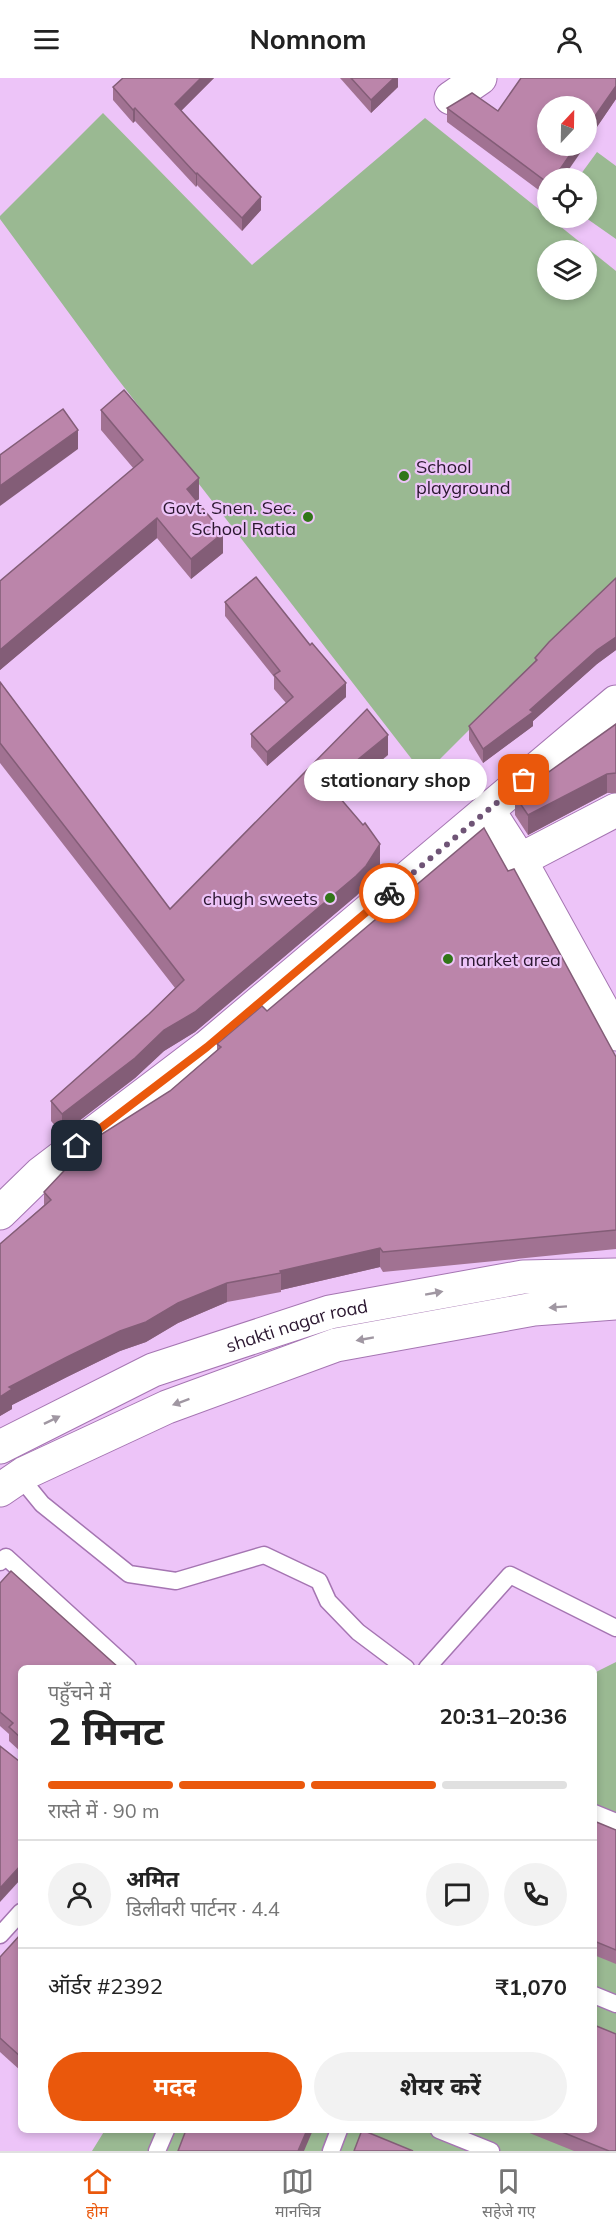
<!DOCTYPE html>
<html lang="hi">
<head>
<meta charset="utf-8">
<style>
	:root { --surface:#fff; --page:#f2f2f2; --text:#222; --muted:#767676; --line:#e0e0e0; --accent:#ea580c }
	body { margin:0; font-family:Mulish,"Noto Sans Devanagari",sans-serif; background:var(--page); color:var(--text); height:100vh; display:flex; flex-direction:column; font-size:22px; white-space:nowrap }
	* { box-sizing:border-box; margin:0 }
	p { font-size:20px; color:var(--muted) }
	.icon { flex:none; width:33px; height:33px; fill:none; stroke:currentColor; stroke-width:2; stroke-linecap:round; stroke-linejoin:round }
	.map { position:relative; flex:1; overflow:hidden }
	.sheet { position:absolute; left:18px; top:1587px; width:579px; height:468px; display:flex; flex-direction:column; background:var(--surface); border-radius:9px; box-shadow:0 3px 9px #0003 }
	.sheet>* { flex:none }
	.needle { width:39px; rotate:22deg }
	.tools { position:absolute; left:537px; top:18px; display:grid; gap:12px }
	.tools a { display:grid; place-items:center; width:60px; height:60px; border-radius:50%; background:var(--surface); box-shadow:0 3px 9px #0003; font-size:30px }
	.pin { position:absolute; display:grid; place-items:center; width:51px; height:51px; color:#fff; margin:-26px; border-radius:12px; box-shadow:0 3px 9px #0006 }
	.courier { position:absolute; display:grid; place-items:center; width:60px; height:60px; margin:-30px; border:4px solid #ea580c; border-radius:50%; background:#fff; color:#222; box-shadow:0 2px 8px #0007 }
	.bubble { position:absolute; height:42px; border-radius:21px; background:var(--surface); box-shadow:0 3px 9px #0003; font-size:20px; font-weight:700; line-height:42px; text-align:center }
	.overview em { font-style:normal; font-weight:700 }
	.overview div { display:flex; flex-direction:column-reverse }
	.overview { display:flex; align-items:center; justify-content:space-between; height:102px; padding:0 30px }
	h1 { font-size:39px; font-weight:700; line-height:45px }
	.bar { display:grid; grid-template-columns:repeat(4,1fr); gap:9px 6px; align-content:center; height:72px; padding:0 30px }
	.bar i { height:8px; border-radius:4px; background:var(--line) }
	.bar .active { background:var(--accent) }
	.bar p { grid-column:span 4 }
	.line { display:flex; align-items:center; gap:15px; padding:0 30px; border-top:2px solid var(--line) }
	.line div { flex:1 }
	.round { display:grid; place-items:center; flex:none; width:63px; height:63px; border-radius:32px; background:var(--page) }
	.primary-button { display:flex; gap:12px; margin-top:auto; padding:12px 30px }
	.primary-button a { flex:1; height:69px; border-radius:36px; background:var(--accent); color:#fff; font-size:24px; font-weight:700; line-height:69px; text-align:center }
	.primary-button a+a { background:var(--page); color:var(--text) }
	header { display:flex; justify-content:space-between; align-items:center; height:78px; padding:0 30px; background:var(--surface); font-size:27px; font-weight:700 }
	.tab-bar { display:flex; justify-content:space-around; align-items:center; height:84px; border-top:2px solid var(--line); background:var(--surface); font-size:16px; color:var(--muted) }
	.tab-bar a { display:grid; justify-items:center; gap:3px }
	.tab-bar .active { color:var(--accent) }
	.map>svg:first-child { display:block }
</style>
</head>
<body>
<header><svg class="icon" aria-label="menu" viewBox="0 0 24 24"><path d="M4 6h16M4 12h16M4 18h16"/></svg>Nomnom<svg class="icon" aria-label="person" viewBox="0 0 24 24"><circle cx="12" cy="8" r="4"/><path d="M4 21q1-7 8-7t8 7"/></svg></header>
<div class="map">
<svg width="616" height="2073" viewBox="0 0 616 2073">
	<rect width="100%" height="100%" fill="#edc4f8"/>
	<g fill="#9ab992" fill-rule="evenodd">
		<path d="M103,35l149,152 173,-147 191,153v312l-192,192 -314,-406 -110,-150v-3zM548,172h38v40h-38z"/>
		<polygon points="597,74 616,88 616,161 586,140 586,100 578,100"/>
		<polygon points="616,1584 616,2073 92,2073 105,2052 594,2052 594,1595"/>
	</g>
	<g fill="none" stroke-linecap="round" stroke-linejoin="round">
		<g stroke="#a575b2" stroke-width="19">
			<g id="service">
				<polyline points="20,1399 42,1426 129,1496 176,1503 264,1477 319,1503 328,1523 358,1554 406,1590"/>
				<polyline points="0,1484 6,1479 128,1590"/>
				<polyline points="427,1590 510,1497 616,1550"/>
				<polyline points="594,1735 616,1744"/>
				<polyline points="0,1857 21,1834"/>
				<polyline points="594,1917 616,1926"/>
				<polyline points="439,2052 491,2073"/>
				<polyline points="157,2073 166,2052"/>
				<polyline points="331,2073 339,2052"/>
			</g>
		</g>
		<g stroke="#a575b2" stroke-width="35">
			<polyline id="minor" points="451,20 480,0"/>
		</g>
		<g stroke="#a575b2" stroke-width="35">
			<g id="tertiary">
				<polyline points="488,732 520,782 616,956"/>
				<polyline points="520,782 616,732"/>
				<polyline points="0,1135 40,1096 207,969 616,624"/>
			</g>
		</g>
		<g stroke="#a575b2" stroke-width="35">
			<g id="secondary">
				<path id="s1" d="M0,1369l153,-77 177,-58 193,-35 93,-2"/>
				<polyline points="0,1412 25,1395 167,1329 336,1267 534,1231 616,1225"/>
			</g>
		</g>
		<use href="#service" stroke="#fff" stroke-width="16"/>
		<use href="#minor" stroke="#fff" stroke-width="33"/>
		<use href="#tertiary" stroke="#fff" stroke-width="33"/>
		<use href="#secondary" stroke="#fff" stroke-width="33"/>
	</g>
	<g fill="#a17292">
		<polygon points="123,0 214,0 181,33 261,132 242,153 197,107 196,109 135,43 133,45 113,22 113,9"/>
		<polygon points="340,0 398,0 398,9 371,35"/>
		<polygon points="616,0 616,21 586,65 548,100 548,119 447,44 447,30 498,33"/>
		<polygon points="101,332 199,421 197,423 223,475 191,501 157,460 0,592 0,503 134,391 101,352"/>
		<polygon points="616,500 616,572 597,586 533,643 533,648 483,685 469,662 469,648 535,583 535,580"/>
		<polygon points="225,524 346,619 267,688 251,669 251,656 286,625 274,611 274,599 225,538"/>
		<polygon points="0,604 170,831 388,677 338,718 380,787 366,808 356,818 195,954 164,973 135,1000 62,1056 51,1043 51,1023 149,936 175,910 0,685"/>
		<polygon points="616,646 616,715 607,715 528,757 515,737 515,718"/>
		<polygon points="508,793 616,979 616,1171 383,1194 380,1189 281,1212 281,1214 227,1224 178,1245 146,1264 120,1273 67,1299 12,1327 12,1331 0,1338 0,1166 44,1127 44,1114 170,1013 217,972 217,966 267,933"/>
		<polygon points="0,1505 21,1590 21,1674 9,1663 9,1656 0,1648"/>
		<polygon points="594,1743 616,1752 616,1886 594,1877"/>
		<polygon points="21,1856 21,1993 0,1974 0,1879"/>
		<polygon points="522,2052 594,2052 616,2073 574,2073"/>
	</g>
	<g fill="#835d77">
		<polygon points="201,0 214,0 175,39 175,26"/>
		<polygon points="394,0 398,0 398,9 371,35 371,22"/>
		<polygon points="616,8 616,21 586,65 586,51"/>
		<polygon points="135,30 135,43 133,45 133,32"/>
		<polygon points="576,68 585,68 563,100 554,100"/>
		<polygon points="197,95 197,107 196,109 196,96"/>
		<polygon points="261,119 261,132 242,153 242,140"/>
		<polygon points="78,352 78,371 0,428 0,408"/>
		<polygon points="199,400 199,421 187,431 187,411"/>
		<polygon points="157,440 157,460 0,592 0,572"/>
		<polygon points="223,455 223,475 191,501 191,481"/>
		<polygon points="616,559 616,572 597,586 533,643 533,648 483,685 483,671 530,632 597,572"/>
		<polygon points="346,605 346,619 267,688 267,674"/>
		<polygon points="388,657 388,677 328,726 328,706"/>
		<polygon points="607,696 607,715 528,757 528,737"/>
		<polygon points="380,766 380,787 366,808 356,818 195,954 164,973 135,1000 62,1056 62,1036 164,952"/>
		<polygon points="380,1170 380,1189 281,1212 281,1195 280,1193"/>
		<polygon points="227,1205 227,1224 178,1245 146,1264 120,1273 67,1299 12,1327 12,1331 0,1338 0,1319 9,1309 67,1279 178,1225"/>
		<polygon points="21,1787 21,1801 0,1824 0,1810"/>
		<polygon points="307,2052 313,2052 304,2073 298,2073"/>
	</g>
	<g fill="#bb85aa" stroke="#835d77" stroke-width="1.5">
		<polygon points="123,0 201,0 175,26 261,119 242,140 197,95 196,96 135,30 133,32 113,9"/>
		<polygon points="351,0 394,0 371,22"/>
		<polygon points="521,0 616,0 616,8 586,51 586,28 548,28 548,68 576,68 554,100 548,100 548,105 447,30 472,15 498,33"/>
		<polygon points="124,312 199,400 187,411 223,455 191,481 157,440 0,572 0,503 143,382 101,332"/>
		<polygon points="63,331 78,352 0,408 0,377"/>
		<polygon points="256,499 310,567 312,565 346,605 267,674 251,656 293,619 274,597 280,593 225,524"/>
		<polygon points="616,500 616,559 597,572 530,632 533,634 483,671 469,648 537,582 535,580 549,564"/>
		<polygon points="0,604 170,831 367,631 388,657 328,706 363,747 365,745 380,766 366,788 356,798 195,934 164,952 135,980 62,1036 51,1023 149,936 184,902 0,665"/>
		<polygon points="616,646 616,695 607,696 528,737 515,718"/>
		<polygon points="484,750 508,793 514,791 616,979 616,1152 383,1174 380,1170 280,1193 281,1195 227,1205 178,1225 146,1244 120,1253 67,1279 9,1309 12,1311 0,1319 0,1166 51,1122 44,1114 94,1061 170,1013 221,969 217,966 262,928 267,933"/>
		<polygon points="11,1493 119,1590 21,1590 21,1660 9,1649 13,1645 0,1634 0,1505"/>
		<polygon points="0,1668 19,1683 21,1683 21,1787 0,1810"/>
		<polygon points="594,1743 616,1752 616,1872 594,1863"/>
		<polygon points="21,1856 21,1979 0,1960 0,1879"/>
		<polygon points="594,1947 616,1956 616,2073 609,2073 557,2052 594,2052"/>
		<polygon points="186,2052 307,2052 298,2073 178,2073"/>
		<polygon points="362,2052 413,2073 354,2073"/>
	</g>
	<defs><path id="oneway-solid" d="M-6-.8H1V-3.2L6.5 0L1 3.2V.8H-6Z" transform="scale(1.5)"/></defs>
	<g fill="#a097a2">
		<use href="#oneway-solid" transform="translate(434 1215) rotate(-10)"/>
		<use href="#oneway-solid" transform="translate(558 1229) rotate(176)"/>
		<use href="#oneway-solid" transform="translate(365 1261) rotate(170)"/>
		<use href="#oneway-solid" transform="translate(181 1324) rotate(160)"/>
		<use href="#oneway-solid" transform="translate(52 1342) rotate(-26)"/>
	</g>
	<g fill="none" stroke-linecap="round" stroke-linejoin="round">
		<polyline stroke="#6f5476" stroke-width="6" stroke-dasharray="0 10.8" points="389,815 524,702"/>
		<polyline stroke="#ea580c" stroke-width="8" points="77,1068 207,969 389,815"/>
	</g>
	<g fill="#317618" stroke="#edc4f8" stroke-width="2">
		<circle cx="404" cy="398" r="6"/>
		<circle cx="308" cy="439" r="6"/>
		<circle cx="330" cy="820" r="6"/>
		<circle cx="448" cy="881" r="6"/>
	</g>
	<g text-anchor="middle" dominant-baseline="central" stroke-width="4.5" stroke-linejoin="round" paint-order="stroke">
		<g font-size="18" fill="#2b1730" stroke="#edc4f8" text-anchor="start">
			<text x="416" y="388">School<tspan x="416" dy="21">playground</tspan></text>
			<text x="296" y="429" text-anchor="end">Govt. Snen. Sec.<tspan x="296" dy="21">School Ratia</tspan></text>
			<text x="318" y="820" text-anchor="end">chugh sweets</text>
			<text x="460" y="881">market area</text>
		</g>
		<g font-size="18" fill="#2b1730" stroke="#edc4f8">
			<text stroke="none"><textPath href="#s1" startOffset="322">shakti nagar road</textPath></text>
		</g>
	</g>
</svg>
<div class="tools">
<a><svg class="needle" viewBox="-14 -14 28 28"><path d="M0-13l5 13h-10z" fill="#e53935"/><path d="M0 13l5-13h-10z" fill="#767676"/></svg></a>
<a><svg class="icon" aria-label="locate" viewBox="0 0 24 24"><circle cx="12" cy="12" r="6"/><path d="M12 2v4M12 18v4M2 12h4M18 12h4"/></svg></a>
<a><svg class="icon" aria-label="layers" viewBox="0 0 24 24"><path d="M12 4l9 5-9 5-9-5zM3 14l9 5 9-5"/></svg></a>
</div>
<div class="pin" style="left:524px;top:702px;background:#ea580c"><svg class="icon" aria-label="bag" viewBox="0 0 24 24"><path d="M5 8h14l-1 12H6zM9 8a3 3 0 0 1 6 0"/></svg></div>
<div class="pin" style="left:77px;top:1068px;background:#1f2937"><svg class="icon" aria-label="home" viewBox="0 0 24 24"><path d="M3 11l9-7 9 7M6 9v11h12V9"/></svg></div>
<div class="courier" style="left:389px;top:815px"><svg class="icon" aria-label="bike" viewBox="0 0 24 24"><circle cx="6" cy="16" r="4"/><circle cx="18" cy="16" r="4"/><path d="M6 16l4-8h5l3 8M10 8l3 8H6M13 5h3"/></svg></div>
<div class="bubble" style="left:304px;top:681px;width:183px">stationary shop</div>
<section class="sheet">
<div class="overview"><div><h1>2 मिनट</h1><p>पहुँचने में</p></div><em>20:31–20:36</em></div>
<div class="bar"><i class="active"></i><i class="active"></i><i class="active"></i><i></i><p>रास्ते में · 90 m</p></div>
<div class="line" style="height:108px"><a class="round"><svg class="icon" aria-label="person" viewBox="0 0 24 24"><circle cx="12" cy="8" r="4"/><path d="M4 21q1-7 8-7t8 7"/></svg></a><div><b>अमित</b><p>डिलीवरी पार्टनर · 4.4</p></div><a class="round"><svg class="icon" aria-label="chat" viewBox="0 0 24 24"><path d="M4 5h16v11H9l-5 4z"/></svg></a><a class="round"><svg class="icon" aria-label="phone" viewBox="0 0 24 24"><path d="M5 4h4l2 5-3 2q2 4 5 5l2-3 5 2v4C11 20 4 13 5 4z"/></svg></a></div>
<div class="line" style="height:78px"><div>ऑर्डर #2392</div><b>₹1,070</b></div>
<div class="primary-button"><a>मदद</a><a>शेयर करें</a></div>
</section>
</div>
<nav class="tab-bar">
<a class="active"><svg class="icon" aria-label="home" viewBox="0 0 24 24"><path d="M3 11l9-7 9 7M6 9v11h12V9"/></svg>होम</a>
<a><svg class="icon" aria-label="map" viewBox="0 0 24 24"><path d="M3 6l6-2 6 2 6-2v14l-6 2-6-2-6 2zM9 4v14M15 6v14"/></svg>मानचित्र</a>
<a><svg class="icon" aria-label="saved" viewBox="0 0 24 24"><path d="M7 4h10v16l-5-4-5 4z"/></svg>सहेजे गए</a>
</nav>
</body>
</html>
